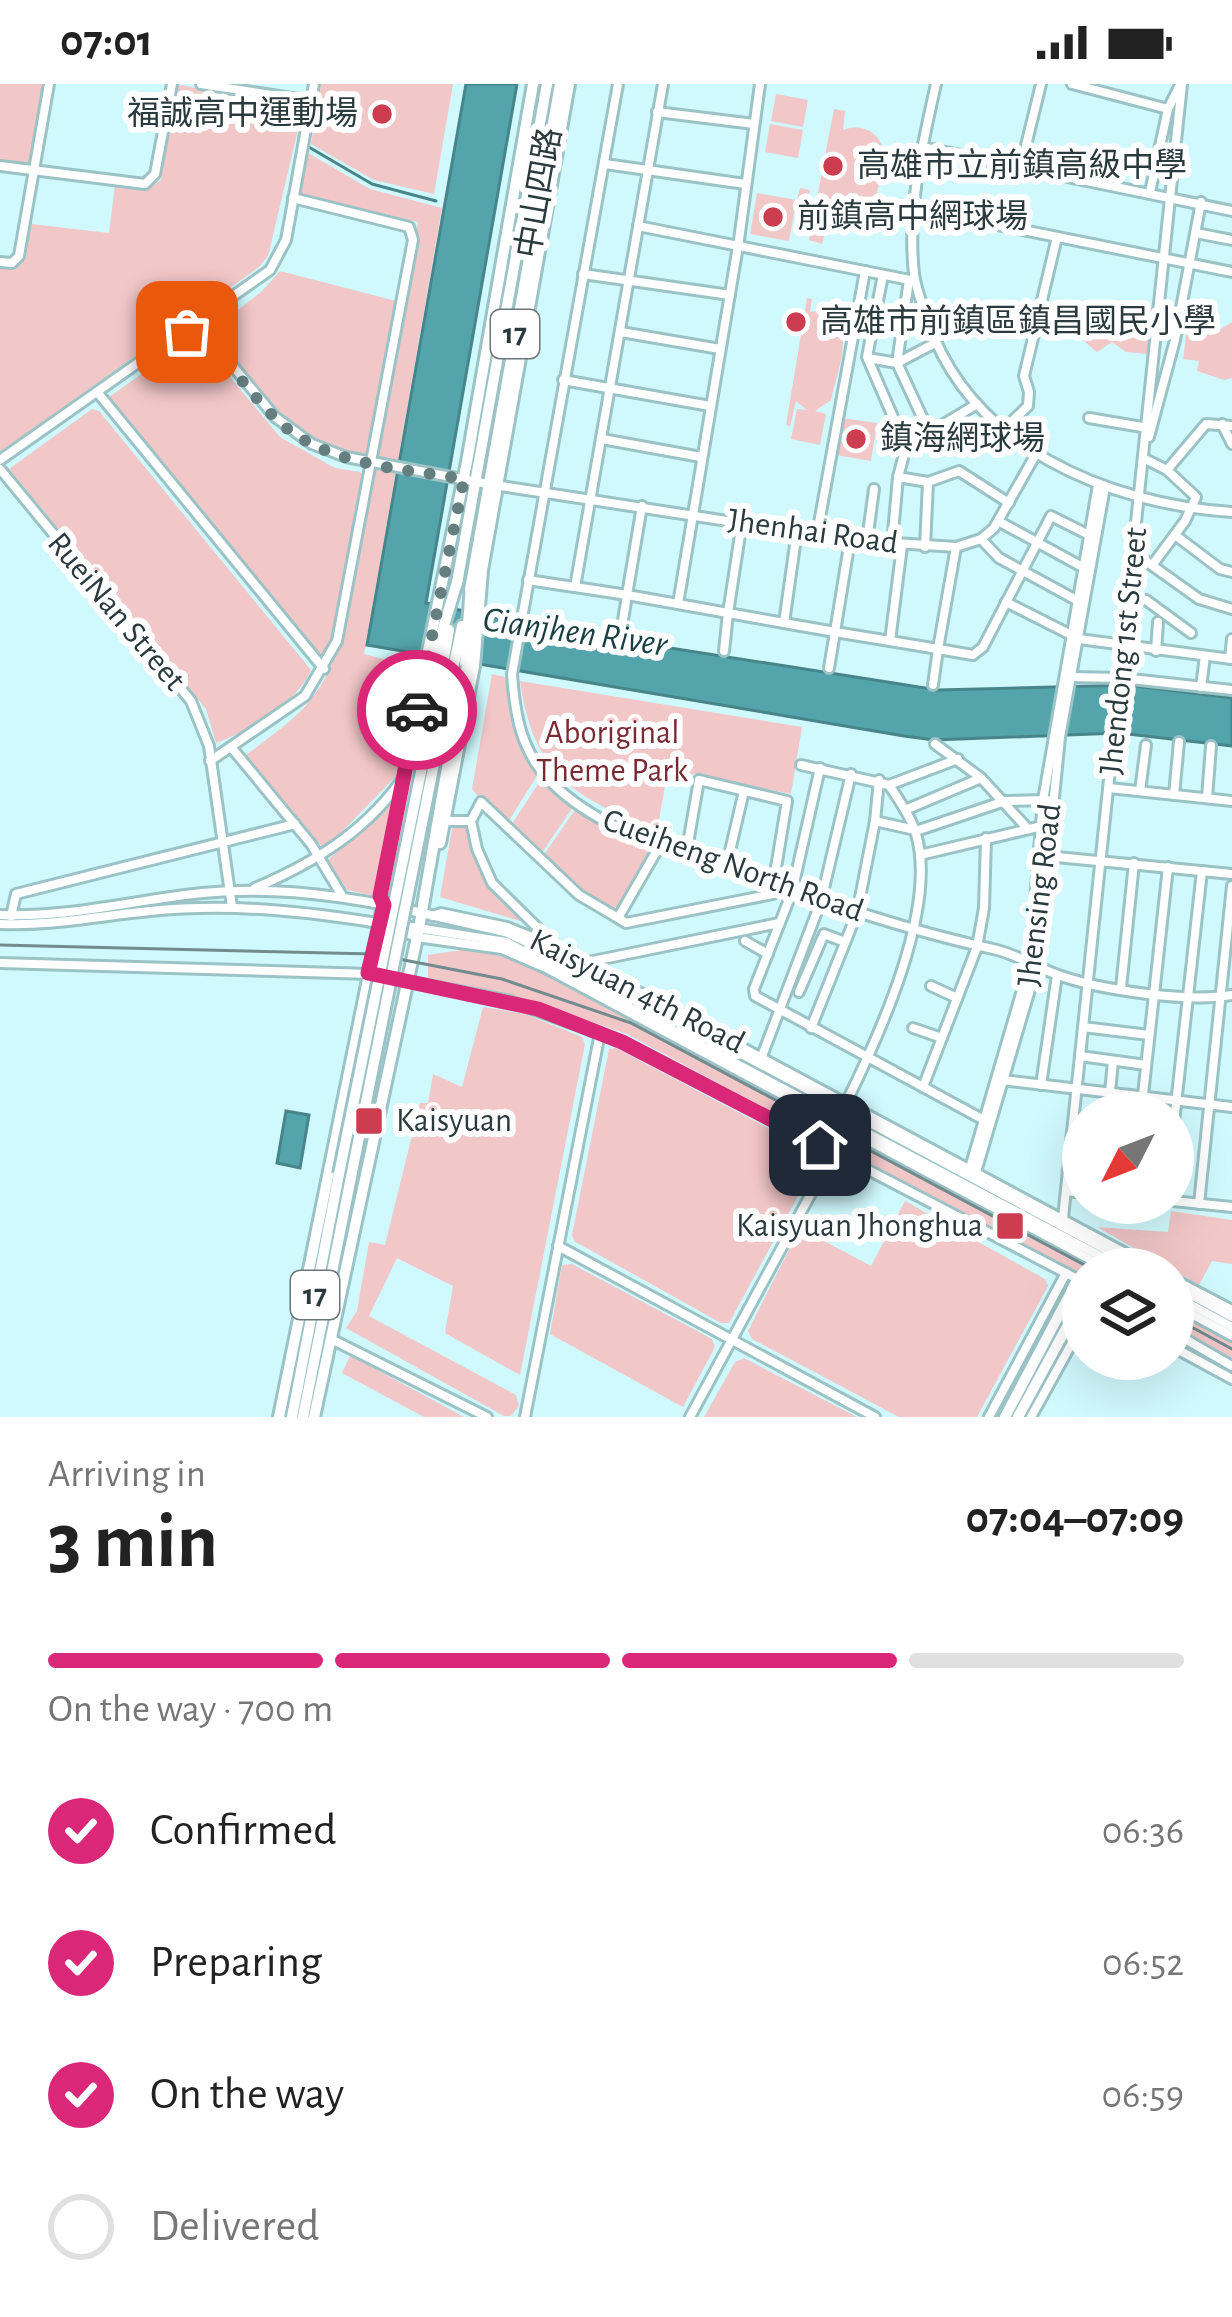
<!DOCTYPE html>
<html lang="en">
<head>
<meta charset="utf-8">
<style>
	:root { --surface:#fff; --page:#f6f6f6; --text:#222; --muted:#767676; --line:#e0e0e0; --accent:#db2777 }
	body { margin:0; font-family:"Alegreya Sans","Noto Sans TC",sans-serif; background:var(--page); color:var(--text); height:100vh; display:flex; flex-direction:column; font-size:45px; white-space:nowrap }
	* { box-sizing:border-box; margin:0 }
	p { font-size:39px; color:var(--muted) }
	.icon { flex:none; width:66px; height:66px; fill:none; stroke:currentColor; stroke-width:2; stroke-linecap:round; stroke-linejoin:round }
	.map { position:relative; height:1333px; overflow:hidden }
	.details { display:flex; flex-direction:column; background:var(--surface); flex:1 }
	.details>* { flex:none }
	.needle { width:78px; rotate:228deg }
	.tools { position:absolute; left:1062px; top:1008px; display:grid; gap:24px }
	.tools a { display:grid; place-items:center; width:132px; height:132px; border-radius:50%; background:var(--surface); box-shadow:0 12px 48px #0002; font-size:60px }
	.pin { position:absolute; display:grid; place-items:center; width:102px; height:102px; color:#fff; margin:-51px; border-radius:24px; box-shadow:0 6px 18px #0006 }
	.courier { position:absolute; display:grid; place-items:center; width:120px; height:120px; margin:-60px; border:9px solid #db2777; border-radius:50%; background:#fff; color:#222; box-shadow:0 3px 15px #0007 }
	.head em { font-style:normal; font-weight:700 }
	.head div { display:flex; flex-direction:column-reverse }
	.head { display:flex; align-items:center; justify-content:space-between; height:204px; padding:0 48px }
	h1 { font-size:78px; font-weight:700; line-height:90px }
	.bar { display:grid; grid-template-columns:repeat(4,1fr); gap:18px 12px; align-content:center; height:144px; padding:0 48px }
	.bar i { height:15px; border-radius:9px; background:var(--line) }
	.bar .active { background:var(--accent) }
	.bar p { grid-column:span 4 }
	ol { padding:0 48px; list-style:none }
	li { display:flex; align-items:center; gap:36px; height:132px }
	li p { margin-inline-start:auto }
	li .icon { padding:12px; border-radius:50%; background:var(--accent); color:#fff; stroke-width:4 }
	li:last-child { color:var(--muted) }
	li i { width:66px; height:66px; border:6px solid var(--line); border-radius:50% }
	.status { display:flex; justify-content:space-between; align-items:center; height:84px; padding:0 60px; background:var(--surface); direction:ltr }
	.status svg { height:33px; fill:currentColor }
	.map>svg:first-child { display:block }
</style>
</head>
<body>
<div class="status"><b>07:01</b><svg viewBox="0 0 49 12"><path d="M0 12V9h3v3zM5 12V6h3v6zM10 12V3h3v9zM15 12V0h3v12zM26 1h20v11H26zM47 4h2v5h-2z"/></svg></div>
<div class="map">
<svg width="1232" height="1333" viewBox="0 0 1232 1333">
	<rect width="100%" height="100%" fill="#d0f9fd"/>
	<g fill="#f2c7c8">
		<polygon points="0,0 44,0 30,78 25,82 0,79"/>
		<polygon points="176,0 303,25 268,172 259,183 0,369 0,181 13,184 26,174 31,140 109,149 115,101 149,104 161,96"/>
		<polygon points="321,0 453,0 434,110 374,96 311,60"/>
		<polygon points="776,10 808,16 803,43 771,37"/>
		<path d="M834,25l11,2 -2,19c19,-7 35,1 41,21 -7,34 -5,93 -55,69l-7,24 -13,-4z"/>
		<polygon points="770,40 803,46 798,74 765,68"/>
		<path d="M308,69l62,36 72,19 -78,446 54,14 -19,105 -69,71 -9,2 -75,-91c60,-44 76,-57 101,-129l71,-404 -118,-28z"/>
		<polygon points="800,104 810,106 806,126 795,124 789,157 750,150 757,109 797,116"/>
		<path d="M280,187l116,30 -27,153c-66,8 -123,-79 -159,-122l52,-41z"/>
		<path d="M807,214l5,1 -2,13 21,-2c24,20 6,63 0,90l-16,11 11,3 -6,31 -29,-6 6,-30 10,1 -11,-9 -6,25 -4,-1z"/>
		<path d="M1087,216c24,5 43,1 66,8l-5,46 -22,-2 -14,-10 -15,10 -13,-11 -43,-9 4,-24 23,4z"/>
		<polygon points="1232,238 1232,294 1224,296 1197,287 1199,277 1183,275 1187,244 1211,251"/>
		<polygon points="191,255 200,257 280,353 335,384 360,388 365,394 336,548 325,573 318,571 111,318 109,313"/>
		<path d="M92,325l7,2 212,259c-14,33 -62,61 -95,73l-10,-34 -197,-240z"/>
		<polygon points="842,334 877,339 871,377 836,371"/>
		<path d="M492,590l17,4c2,38 7,65 29,96l-33,53 -33,-38z"/>
		<path d="M520,597l282,46 -11,67 -123,-25 -11,62c-84,-35 -123,-55 -137,-150z"/>
		<polygon points="542,694 575,720 539,773 508,746"/>
		<polygon points="394,716 374,812 347,806 328,776"/>
		<polygon points="577,723 655,761 617,829 580,809 541,775"/>
		<path d="M457,739l8,2c16,43 20,60 57,91l-2,5 -80,-24 12,-68z"/>
		<polygon points="461,866 502,868 544,886 1103,1185 1083,1185 1083,1196 627,950 531,917 428,896 428,871"/>
		<polygon points="483,923 525,930 582,953 585,960 520,1291 445,1249 453,1202 397,1174 369,1232 516,1311 519,1322 511,1332 504,1332 346,1244 357,1227 369,1158 385,1161 420,1019 428,1019 433,990 462,1003"/>
		<polygon points="616,964 815,1069 817,1077 729,1239 721,1239 574,1157 572,1151 609,965"/>
		<polygon points="905,1117 1045,1195 1048,1202 977,1333 899,1333 752,1255 748,1247 800,1144 871,1182"/>
		<polygon points="1171,1127 1232,1136 1232,1180 1212,1177 1199,1201 1097,1143 1168,1148"/>
		<polygon points="572,1180 712,1255 715,1263 683,1323 550,1250 562,1181"/>
		<polygon points="1173,1223 1232,1255 1232,1276 1173,1244"/>
		<polygon points="350,1272 357,1275 464,1333 424,1333 342,1289"/>
		<polygon points="744,1274 857,1333 704,1333 735,1278"/>
	</g>
	<g fill="#54a5ab" stroke="#48858a" stroke-width="3">
		<polygon points="466,0 517,0 426,519 556,546 938,606 1128,601 1232,614 1232,662 1119,649 934,656 904,652 367,561"/>
		<polygon points="286,1027 309,1031 300,1084 277,1079"/>
	</g>
	<g fill="none" stroke-linecap="round" stroke-linejoin="round">
		<polyline stroke="#48858a" stroke-width="3" points="307,62 372,100 436,117"/>
		<g stroke="#9bc3c6" stroke-width="14">
			<g id="minor">
				<polyline points="201,0 311,17 314,0"/>
				<path d="M618,0l-106,590c3,42 9,78 40,109 45,45 111,63 170,83 90,31 178,63 271,83 24,5 44,19 68,27 41,14 128,27 171,19"/>
				<path d="M936,0c-14,62 -29,126 -22,190 2,15 8,30 13,44 41,128 180,186 305,194"/>
				<polyline points="1072,0 1168,25"/>
				<polyline points="657,28 754,40"/>
				<polyline points="922,63 1232,127"/>
				<polyline points="605,80 745,100"/>
				<polyline points="0,82 145,100 155,90 172,0"/>
				<polyline points="1021,82 1041,0"/>
				<polyline points="1150,108 1168,25 1180,1"/>
				<polyline points="913,124 1232,188"/>
				<polyline points="638,142 915,197"/>
				<polyline points="1196,149 1232,156"/>
				<polyline points="0,178 12,179 19,172 49,0"/>
				<polyline points="583,190 730,211"/>
				<polyline points="883,191 867,273 906,363"/>
				<polyline points="909,196 897,279 929,348"/>
				<polyline points="198,240 275,333 312,360 346,373 488,400 850,456 956,463 981,455 994,444 1036,370"/>
				<polyline points="621,248 720,265"/>
				<polyline points="868,274 897,279 935,259"/>
				<polyline points="563,296 710,322"/>
				<polyline points="98,309 324,585"/>
				<polyline points="1089,334 1148,344"/>
				<polyline points="1222,340 1232,360"/>
				<polyline points="1004,345 1028,322 1029,308 1024,292 1057,153"/>
				<polyline points="1149,353 1175,256 1201,118"/>
				<polyline points="602,355 701,373"/>
				<polyline points="906,363 977,320"/>
				<polyline points="1145,375 1167,386 1206,340 1232,342"/>
				<polyline points="0,376 270,186 286,156 311,17"/>
				<polyline points="0,385 191,617 209,662 232,823"/>
				<polyline points="898,393 928,398"/>
				<polyline points="928,398 959,387 1009,419"/>
				<polyline points="642,422 627,511 678,520"/>
				<polyline points="998,437 1086,485"/>
				<polyline points="742,438 728,529 784,539"/>
				<polyline points="797,447 784,539 835,548 829,584"/>
				<polyline points="817,450 865,187"/>
				<polyline points="1175,451 1220,485 1232,488"/>
				<polyline points="981,455 999,474 1080,518"/>
				<polyline points="850,456 835,548 890,557"/>
				<polyline points="867,457 874,405"/>
				<polyline points="892,460 898,393 906,363"/>
				<polyline points="902,462 890,557 938,565 933,601"/>
				<polyline points="925,463 928,398"/>
				<polyline points="956,463 938,565 973,571 983,563 1051,432 1091,452"/>
				<polyline points="1136,470 1199,515 1232,525"/>
				<polyline points="1153,480 1185,437 1196,413 1167,386"/>
				<polyline points="528,496 574,503"/>
				<polyline points="1130,515 1146,516 1191,549"/>
				<polyline points="1006,518 1079,555 1232,575"/>
				<polyline points="621,549 627,511 575,503 663,0"/>
				<polyline points="724,567 728,529 678,520 739,156 760,0"/>
				<polyline points="1156,567 1158,538"/>
				<polyline points="1230,575 1232,555"/>
				<polyline points="1071,593 1122,594 1232,606"/>
				<polyline points="1201,603 1205,572"/>
				<polyline points="935,660 981,694 1028,745"/>
				<polyline points="231,663 311,760 341,810"/>
				<polyline points="210,677 305,612 337,557 413,156 409,143 293,114"/>
				<path d="M801,681l88,20c10,15 22,32 27,49 22,74 -37,202 -70,269"/>
				<polyline points="820,684 792,808 754,905 755,912 984,1036"/>
				<polyline points="889,701 958,675"/>
				<polyline points="1109,704 1232,717"/>
				<polyline points="1140,707 1146,661"/>
				<polyline points="1174,711 1179,658"/>
				<polyline points="1207,714 1211,662"/>
				<polyline points="905,726 981,694"/>
				<polyline points="445,737 471,737 481,718 579,811 618,834 660,761"/>
				<polyline points="471,737 477,765 492,799 557,863"/>
				<polyline points="875,737 915,746"/>
				<polyline points="916,747 1005,717 1047,716"/>
				<polyline points="686,771 699,696 787,717 773,802"/>
				<polyline points="920,771 1042,742"/>
				<polyline points="1046,772 1232,790"/>
				<polyline points="726,784 744,707"/>
				<path d="M255,804c61,-26 115,-59 152,-116"/>
				<polyline points="400,824 505,848 583,885 1142,1185"/>
				<path d="M0,831c69,3 134,-15 202,-22 63,-6 121,0 183,12"/>
				<polyline points="11,832 16,810 295,740"/>
				<polyline points="433,832 441,829 507,843 551,861 1155,1185"/>
				<polyline points="618,834 626,839 773,810 781,805"/>
				<path d="M0,840c51,2 99,-8 150,-13 80,-8 155,0 234,13"/>
				<polyline points="399,841 506,858 1125,1185"/>
				<polyline points="398,846 417,853 502,865 546,884 1108,1185"/>
				<polyline points="745,857 768,870"/>
				<polyline points="588,878 779,839"/>
				<polyline points="0,879 371,890"/>
				<polyline points="392,894 510,917 623,958 1083,1198"/>
				<polyline points="931,902 957,914"/>
				<polyline points="1121,904 1134,779"/>
				<polyline points="799,908 824,850 845,858"/>
				<polyline points="1083,943 1149,951"/>
				<polyline points="811,944 857,829 875,737 879,696"/>
				<polyline points="913,944 942,954"/>
				<polyline points="762,972 821,817 851,690"/>
				<polyline points="1080,972 1146,981"/>
				<polyline points="1002,996 1232,1023"/>
				<polyline points="1041,1001 1057,891"/>
				<polyline points="923,1003 977,863 984,824 986,754"/>
				<polyline points="1108,1029 1113,977"/>
				<polyline points="1141,1029 1168,783"/>
				<polyline points="1173,1047 1202,787"/>
				<polyline points="970,1084 1030,879 1043,716 1098,401"/>
				<polyline points="975,1091 1037,882 1060,653 1105,403"/>
				<polyline points="1066,1107 1083,1109"/>
				<polyline points="1173,1117 1232,1123"/>
				<polyline points="1199,1120 1232,802"/>
				<polyline points="1063,1134 1182,0"/>
				<polyline points="558,1162 875,1333"/>
				<polyline points="1173,1195 1232,1226"/>
				<polyline points="1173,1201 1232,1233"/>
				<polyline points="1173,1211 1232,1243"/>
				<polyline points="1173,1220 1232,1252"/>
				<polyline points="1173,1248 1232,1282"/>
				<polyline points="331,1255 487,1333"/>
				<polyline points="1173,1263 1232,1295"/>
				<polyline points="525,1333 600,949"/>
				<polyline points="690,1333 833,1069"/>
				<polyline points="989,1333 1066,1189"/>
				<polyline points="1031,1333 1083,1239"/>
			</g>
		</g>
		<g stroke="#9bc3c6" stroke-width="16">
			<g id="major">
				<polyline points="457,499 547,0"/>
				<polyline points="470,506 560,0"/>
				<polyline points="426,577 467,378 533,0"/>
				<polyline points="443,580 449,546"/>
				<polyline points="454,580 462,542"/>
				<polyline points="440,759 474,582 482,486 569,0"/>
				<polyline points="279,1333 432,581 458,495"/>
				<polyline points="292,1333 339,1090"/>
				<polyline points="303,1333 351,1093"/>
				<polyline points="314,1333 419,844 465,581 471,501"/>
				<polyline points="1005,1333 1078,1195"/>
				<polyline points="1018,1333 1083,1213"/>
			</g>
		</g>
		<use href="#minor" stroke="#fff" stroke-width="8"/>
		<use href="#major" stroke="#fff" stroke-width="10"/>
		<g stroke="#718b8e" stroke-width="3">
			<polyline points="0,861 373,870 502,895 631,939 1092,1185"/>
			<polyline points="1173,1233 1232,1265"/>
		</g>
		<g stroke="#9bc3c6" stroke-width="16" stroke-linecap="butt">
			<g id="major-bridge">
				<polyline points="339,1090 443,580"/>
				<polyline points="351,1093 454,580"/>
			</g>
		</g>
		<use href="#major-bridge" stroke="#fff" stroke-width="10"/>
	</g>
	<g fill="none" stroke-linecap="round" stroke-linejoin="round">
		<path stroke="#657e80" stroke-width="12" stroke-dasharray="0 21.6" d="M187,248l11,-8c27,33 53,73 86,102 48,40 121,43 180,53l-47,231"/>
		<polyline stroke="#db2777" stroke-width="15" points="417,626 380,812 384,821 368,889 538,925 622,958 820,1061"/>
	</g>
	<g fill="#cd3d50" stroke="#fff" stroke-width="4.5">
		<circle cx="382" cy="30" r="12"/>
		<circle cx="833" cy="82" r="12"/>
		<circle cx="773" cy="133" r="12"/>
		<circle cx="796" cy="238" r="12"/>
		<circle cx="856" cy="355" r="12"/>
		<rect x="354" y="1022" width="30" height="30" rx="6"/>
		<rect x="995" y="1127" width="30" height="30" rx="6"/>
	</g>
	<g text-anchor="middle" dominant-baseline="central" stroke-width="12" stroke-linejoin="round" paint-order="stroke">
		<g fill="#fff" stroke="#6b7677" stroke-width="3">
			<rect x="491" y="226" width="48" height="48" rx="9"/>
			<rect x="291" y="1187" width="48" height="48" rx="9"/>
		</g>
		<g font-size="30" font-weight="bold" fill="#2b3b3d">
			<text x="515" y="250">17</text>
			<text x="315" y="1211">17</text>
		</g>
		<g font-size="33" fill="#2b3b3d" stroke="#fff" text-anchor="start">
			<text x="358" y="30" text-anchor="end">福誠高中運動場</text>
			<text x="857" y="82">高雄市立前鎮高級中學</text>
			<text x="797" y="133">前鎮高中網球場</text>
			<text x="820" y="238">高雄市前鎮區鎮昌國民小學</text>
			<text x="880" y="355">鎮海網球場</text>
			<text x="396" y="1037">Kaisyuan</text>
			<text x="983" y="1142" text-anchor="end">Kaisyuan Jhonghua</text>
		</g>
		<g font-size="33" fill="#2b3b3d" stroke="#fff">
			<text transform="translate(540 109) rotate(-80)">中山四路</text>
			<text transform="translate(813 448) rotate(8)">Jhenhai Road</text>
			<text transform="translate(116 528) rotate(50)">RueiNan Street</text>
			<text transform="translate(1124 567) rotate(-84)">Jhendong 1st Street</text>
			<text transform="translate(733 782) rotate(20)">Cueiheng North Road</text>
			<text transform="translate(1040 811) rotate(-83)">Jhensing Road</text>
			<text transform="translate(637 908) rotate(27)">Kaisyuan 4th Road</text>
		</g>
		<g font-size="33" fill="#792a32" stroke="#fff">
			<text x="612" y="649">Aboriginal<tspan x="612" dy="38">Theme Park</tspan></text>
		</g>
		<g font-size="36" font-style="italic" fill="#183f42" stroke="#fff">
			<text transform="translate(575 548) rotate(8)">Cianjhen River</text>
		</g>
	</g>
</svg>
<div class="tools">
<a><svg class="needle" viewBox="-14 -14 28 28"><path d="M0-13l5 13h-10z" fill="#e53935"/><path d="M0 13l5-13h-10z" fill="#767676"/></svg></a>
<a><svg class="icon" aria-label="layers" viewBox="0 0 24 24"><path d="M12 4l9 5-9 5-9-5zM3 14l9 5 9-5"/></svg></a>
</div>
<div class="pin" style="left:187px;top:248px;background:#ea580c"><svg class="icon" aria-label="bag" viewBox="0 0 24 24"><path d="M5 8h14l-1 12H6zM9 8a3 3 0 0 1 6 0"/></svg></div>
<div class="pin" style="left:820px;top:1061px;background:#1f2937"><svg class="icon" aria-label="home" viewBox="0 0 24 24"><path d="M3 11l9-7 9 7M6 9v11h12V9"/></svg></div>
<div class="courier" style="left:417px;top:626px"><svg class="icon" aria-label="car" viewBox="0 0 24 24"><path d="M5 17H2v-5l4-1 3-4h7l3 4 3 1v5h-3M9 17h6M6 11h13"/><circle cx="7" cy="17" r="2"/><circle cx="17" cy="17" r="2"/></svg></div>
</div>
<section class="details">
<div class="head"><div><h1>3 min</h1><p>Arriving in</p></div><em>07:04–07:09</em></div>
<div class="bar"><i class="active"></i><i class="active"></i><i class="active"></i><i></i><p>On the way · 700 m</p></div>
<ol>
<li><svg class="icon" aria-label="check" viewBox="0 0 24 24"><path d="M5 12l5 5 9-10"/></svg>Confirmed<p>06:36</p></li>
<li><svg class="icon" aria-label="check" viewBox="0 0 24 24"><path d="M5 12l5 5 9-10"/></svg>Preparing<p>06:52</p></li>
<li><svg class="icon" aria-label="check" viewBox="0 0 24 24"><path d="M5 12l5 5 9-10"/></svg>On the way<p>06:59</p></li>
<li><i></i>Delivered</li>
</ol>
</section>
</body>
</html>
